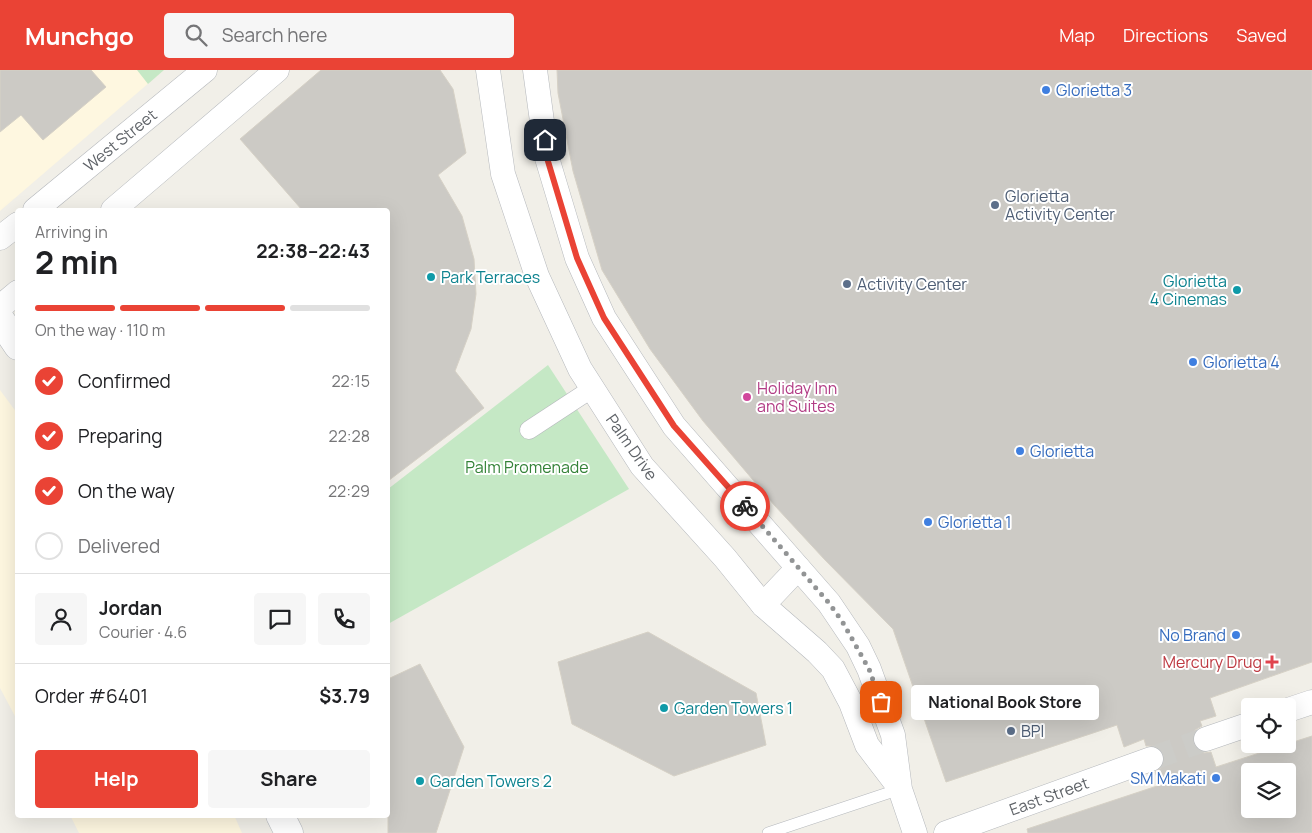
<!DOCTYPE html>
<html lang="en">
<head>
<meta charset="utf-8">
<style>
	:root { --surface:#fff; --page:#f6f6f6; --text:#202124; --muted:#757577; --line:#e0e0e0; --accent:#ea4335 }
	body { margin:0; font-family:Manrope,sans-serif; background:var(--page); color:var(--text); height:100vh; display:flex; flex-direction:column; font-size:19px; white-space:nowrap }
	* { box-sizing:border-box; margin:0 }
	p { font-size:16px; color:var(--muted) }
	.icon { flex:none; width:28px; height:28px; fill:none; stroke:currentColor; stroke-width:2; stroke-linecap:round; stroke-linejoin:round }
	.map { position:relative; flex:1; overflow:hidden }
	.drawer { position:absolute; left:15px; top:138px; width:375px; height:610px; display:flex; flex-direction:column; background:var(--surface); border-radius:5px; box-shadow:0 5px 20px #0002 }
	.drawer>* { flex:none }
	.controls { position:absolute; left:1241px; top:628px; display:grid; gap:10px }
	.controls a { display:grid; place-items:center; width:55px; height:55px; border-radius:5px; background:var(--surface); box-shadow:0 5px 20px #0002; font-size:25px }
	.pin { position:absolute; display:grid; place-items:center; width:42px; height:42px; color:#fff; margin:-21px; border-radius:10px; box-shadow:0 2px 8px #0006 }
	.courier { position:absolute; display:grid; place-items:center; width:50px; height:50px; margin:-25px; border:4px solid #ea4335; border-radius:50%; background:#fff; color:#222; box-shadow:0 1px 6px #0007 }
	.bubble { position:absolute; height:35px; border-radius:5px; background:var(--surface); box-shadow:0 5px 20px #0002; font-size:16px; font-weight:700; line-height:35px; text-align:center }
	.summary em { font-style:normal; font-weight:700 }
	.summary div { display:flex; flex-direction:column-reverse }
	.summary { display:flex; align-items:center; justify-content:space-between; height:85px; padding:0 20px }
	h1 { font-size:32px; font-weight:700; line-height:38px }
	.bar { display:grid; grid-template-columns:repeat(4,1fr); gap:8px 5px; align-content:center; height:60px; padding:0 20px }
	.bar i { height:6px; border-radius:4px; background:var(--line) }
	.bar .selected { background:var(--accent) }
	.bar p { grid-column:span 4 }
	.line { display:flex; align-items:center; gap:12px; padding:0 20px; border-top:1px solid var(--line) }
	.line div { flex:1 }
	.round { display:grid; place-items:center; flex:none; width:52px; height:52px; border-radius:5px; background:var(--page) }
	ol { padding:0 20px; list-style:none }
	li { display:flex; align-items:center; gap:15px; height:55px }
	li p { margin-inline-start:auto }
	li .icon { padding:5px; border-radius:50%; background:var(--accent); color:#fff; stroke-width:4 }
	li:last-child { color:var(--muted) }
	li i { width:28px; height:28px; border:2px solid var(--line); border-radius:50% }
	.action { display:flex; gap:10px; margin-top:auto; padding:10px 20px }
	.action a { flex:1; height:58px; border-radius:5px; background:var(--accent); color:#fff; font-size:20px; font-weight:700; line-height:58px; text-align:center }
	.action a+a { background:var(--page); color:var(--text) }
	header { display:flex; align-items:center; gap:30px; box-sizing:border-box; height:70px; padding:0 25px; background:var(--accent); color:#fff }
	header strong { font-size:24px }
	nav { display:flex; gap:28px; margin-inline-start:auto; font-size:18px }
	.search { width:350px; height:45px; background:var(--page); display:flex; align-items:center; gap:12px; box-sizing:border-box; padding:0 18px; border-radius:5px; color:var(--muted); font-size:19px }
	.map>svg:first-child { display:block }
</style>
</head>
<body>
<header>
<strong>Munchgo</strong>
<div class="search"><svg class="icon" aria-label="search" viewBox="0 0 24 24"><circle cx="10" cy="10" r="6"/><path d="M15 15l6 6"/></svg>Search here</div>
<nav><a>Map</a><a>Directions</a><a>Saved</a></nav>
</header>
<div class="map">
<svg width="1312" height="763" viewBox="0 0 1312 763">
	<rect width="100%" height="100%" fill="#f1efe8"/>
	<g fill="#fef7e0">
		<polygon points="0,0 164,0 0,141"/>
		<polygon points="0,320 17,343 17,650 0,618"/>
		<polygon points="70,745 234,745 242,763 79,763"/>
	</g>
	<g fill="#c5e8c5">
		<polygon points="137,0 164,0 148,14"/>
		<polygon points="548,295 629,419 388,554 388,419"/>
	</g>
	<g fill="#cccac5" stroke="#d6d1c6" fill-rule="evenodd">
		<polygon points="0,0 91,0 106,17 43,70 21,45 0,62"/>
		<polygon points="321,0 440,0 453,19 466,83 438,105 462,146 474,189 476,224 471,259 455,301 484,338 388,411 388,140 302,140 240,69"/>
		<path d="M557,0h755v592l-102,36 6,18 -16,5 2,5 -7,4 -3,7 1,7 4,6 7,3 7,-1 5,15 96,-31v97h-284l-1,-4 133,-44 -5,-13 6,-4 3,-6v-7l-4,-6 -6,-3h-8l-2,-7 -20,8 -7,-22 -171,57 -53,-153 -68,-69 -50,-54 -72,-85 -53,-72 -48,-79 -29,-99 -15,-78zM1250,701h38v38h-38z"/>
		<polygon points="648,562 756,623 766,675 674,706 572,654 558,592"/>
		<polygon points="420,594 464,677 436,763 388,763 388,609"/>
	</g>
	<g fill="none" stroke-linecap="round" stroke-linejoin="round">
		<polyline stroke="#ccccc8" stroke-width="24" stroke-dasharray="24 12" stroke-linecap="butt" points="1151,689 1206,669"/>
		<g stroke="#b5b8bc" stroke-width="12">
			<polyline id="service" points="768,763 900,719"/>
		</g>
		<g stroke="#b5b8bc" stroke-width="19">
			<polyline id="pedestrian" points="529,360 593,318"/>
		</g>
		<g stroke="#b5b8bc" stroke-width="25">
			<g id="minor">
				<polyline points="488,0 503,104 537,206 580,299 642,396 725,488 763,535 817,582 833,599 851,633 867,675 899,717"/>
				<polyline points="535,0 547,88 577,188 604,248 674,356 829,533 858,576 869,599 893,665 900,719 915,763"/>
				<polyline points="35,140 205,0"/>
				<polyline points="113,140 277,0"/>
				<polyline points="0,168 18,154"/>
				<polyline points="0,237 18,222"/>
				<polyline points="763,535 798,498"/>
				<polyline points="1288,640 1312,632"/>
				<polyline points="1206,669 1250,654"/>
				<polyline points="946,763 1151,689"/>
			</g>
		</g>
		<g stroke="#b6babf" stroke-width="29">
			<g id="secondary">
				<polyline points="0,249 18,276"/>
				<polyline points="280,745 289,763"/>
			</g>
		</g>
		<use href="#service" stroke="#fff" stroke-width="11"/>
		<use href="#pedestrian" stroke="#fff" stroke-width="18"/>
		<use href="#minor" stroke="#fff" stroke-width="24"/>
		<use href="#secondary" stroke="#fff" stroke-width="28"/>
	</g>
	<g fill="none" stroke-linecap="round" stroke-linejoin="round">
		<polyline stroke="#929495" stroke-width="5" stroke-dasharray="0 9" points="745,436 829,533 842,551 869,599 881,632"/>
		<polyline stroke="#ea4335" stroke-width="6" points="545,70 547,88 577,188 604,248 674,356 745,436"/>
	</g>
	<g fill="#3f7fe0" stroke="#fff" stroke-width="2">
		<circle cx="1046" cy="20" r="5"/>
		<circle cx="1193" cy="292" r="5"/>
		<circle cx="1020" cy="381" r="5"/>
		<circle cx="928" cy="452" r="5"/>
		<circle cx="1236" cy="565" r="5"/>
		<circle cx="1216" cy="708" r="5"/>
	</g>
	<g fill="#5c6f8a" stroke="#fff" stroke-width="2">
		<circle cx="995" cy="135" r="5"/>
		<circle cx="847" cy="214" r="5"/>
		<circle cx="1011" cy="661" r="5"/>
	</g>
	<g fill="#0f9aa8" stroke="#fff" stroke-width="2">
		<circle cx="431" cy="207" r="5"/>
		<circle cx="1237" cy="220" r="5"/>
		<circle cx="664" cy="638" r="5"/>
		<circle cx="420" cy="711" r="5"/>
	</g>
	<circle fill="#d1479c" stroke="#fff" stroke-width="2" cx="747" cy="327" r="5"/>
	<path fill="#e0444e" stroke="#fff" stroke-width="2" d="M1269.5 584.5h5v5h5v5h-5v5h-5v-5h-5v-5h5z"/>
	<g text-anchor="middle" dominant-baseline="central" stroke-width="4" stroke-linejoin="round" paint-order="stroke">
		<g font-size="16" fill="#366cbe" stroke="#fff" text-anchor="start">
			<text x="1056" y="20">Glorietta 3</text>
			<text x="1203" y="292">Glorietta 4</text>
			<text x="1030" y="381">Glorietta</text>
			<text x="938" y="452">Glorietta 1</text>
			<text x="1226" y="565" text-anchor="end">No Brand</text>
			<text x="1206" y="708" text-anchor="end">SM Makati</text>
		</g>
		<g font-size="16" fill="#5f6368" stroke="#fff">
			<text transform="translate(120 70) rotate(-39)">West Street</text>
			<text transform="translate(632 377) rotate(55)">Palm Drive</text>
			<text transform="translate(1049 726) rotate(-20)">East Street</text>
		</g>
		<g font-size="16" fill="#4e5e75" stroke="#fff" text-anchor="start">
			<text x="1005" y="126">Glorietta<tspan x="1005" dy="18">Activity Center</tspan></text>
			<text x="857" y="214">Activity Center</text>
			<text x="1021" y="661">BPI</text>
		</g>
		<g font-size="16" fill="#0d838f" stroke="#fff" text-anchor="start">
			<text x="441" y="207">Park Terraces</text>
			<text x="1227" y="211" text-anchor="end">Glorietta<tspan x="1227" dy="18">4 Cinemas</tspan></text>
			<text x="674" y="638">Garden Towers 1</text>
			<text x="430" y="711">Garden Towers 2</text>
		</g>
		<g font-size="16" fill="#b23c85" stroke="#fff" text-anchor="start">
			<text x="757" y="318">Holiday Inn<tspan x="757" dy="18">and Suites</tspan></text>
		</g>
		<g font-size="16" fill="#348238" stroke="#fff">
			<text x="527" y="397">Palm Promenade</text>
		</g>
		<g font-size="16" fill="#be3a42" stroke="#fff" text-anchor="end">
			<text x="1262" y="592">Mercury Drug</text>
		</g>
	</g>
</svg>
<div class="controls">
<a><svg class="icon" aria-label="locate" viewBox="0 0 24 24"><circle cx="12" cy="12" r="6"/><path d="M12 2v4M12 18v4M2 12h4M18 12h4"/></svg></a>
<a><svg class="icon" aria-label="layers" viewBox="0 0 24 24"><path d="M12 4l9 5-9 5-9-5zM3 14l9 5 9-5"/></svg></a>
</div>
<div class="pin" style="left:881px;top:632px;background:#ea580c"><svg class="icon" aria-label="bag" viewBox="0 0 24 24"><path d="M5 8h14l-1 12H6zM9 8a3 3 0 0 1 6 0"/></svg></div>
<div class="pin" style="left:545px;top:70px;background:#1f2937"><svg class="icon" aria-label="home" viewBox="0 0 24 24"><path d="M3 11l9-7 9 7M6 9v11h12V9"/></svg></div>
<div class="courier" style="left:745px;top:436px"><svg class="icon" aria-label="bike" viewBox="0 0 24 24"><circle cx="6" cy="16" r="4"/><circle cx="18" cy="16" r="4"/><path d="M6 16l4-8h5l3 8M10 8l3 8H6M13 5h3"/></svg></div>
<div class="bubble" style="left:911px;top:615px;width:188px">National Book Store</div>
<section class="drawer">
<div class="summary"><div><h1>2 min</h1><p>Arriving in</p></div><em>22:38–22:43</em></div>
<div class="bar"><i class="selected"></i><i class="selected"></i><i class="selected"></i><i></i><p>On the way · 110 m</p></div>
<ol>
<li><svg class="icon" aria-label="check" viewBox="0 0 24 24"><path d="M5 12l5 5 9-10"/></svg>Confirmed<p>22:15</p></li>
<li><svg class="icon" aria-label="check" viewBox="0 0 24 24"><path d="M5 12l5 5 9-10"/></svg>Preparing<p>22:28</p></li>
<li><svg class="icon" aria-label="check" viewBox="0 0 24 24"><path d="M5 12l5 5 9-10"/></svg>On the way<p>22:29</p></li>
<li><i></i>Delivered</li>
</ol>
<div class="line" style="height:90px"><a class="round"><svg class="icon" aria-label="person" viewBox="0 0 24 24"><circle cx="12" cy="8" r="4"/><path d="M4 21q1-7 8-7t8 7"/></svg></a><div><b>Jordan</b><p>Courier · 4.6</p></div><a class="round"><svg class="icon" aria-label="chat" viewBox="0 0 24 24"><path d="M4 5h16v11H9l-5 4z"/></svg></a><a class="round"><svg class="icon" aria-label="phone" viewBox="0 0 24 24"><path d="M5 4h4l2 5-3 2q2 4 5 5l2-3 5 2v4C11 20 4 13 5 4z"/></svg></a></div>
<div class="line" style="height:65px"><div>Order #6401</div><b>$3.79</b></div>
<div class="action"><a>Help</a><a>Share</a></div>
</section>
</div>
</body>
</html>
